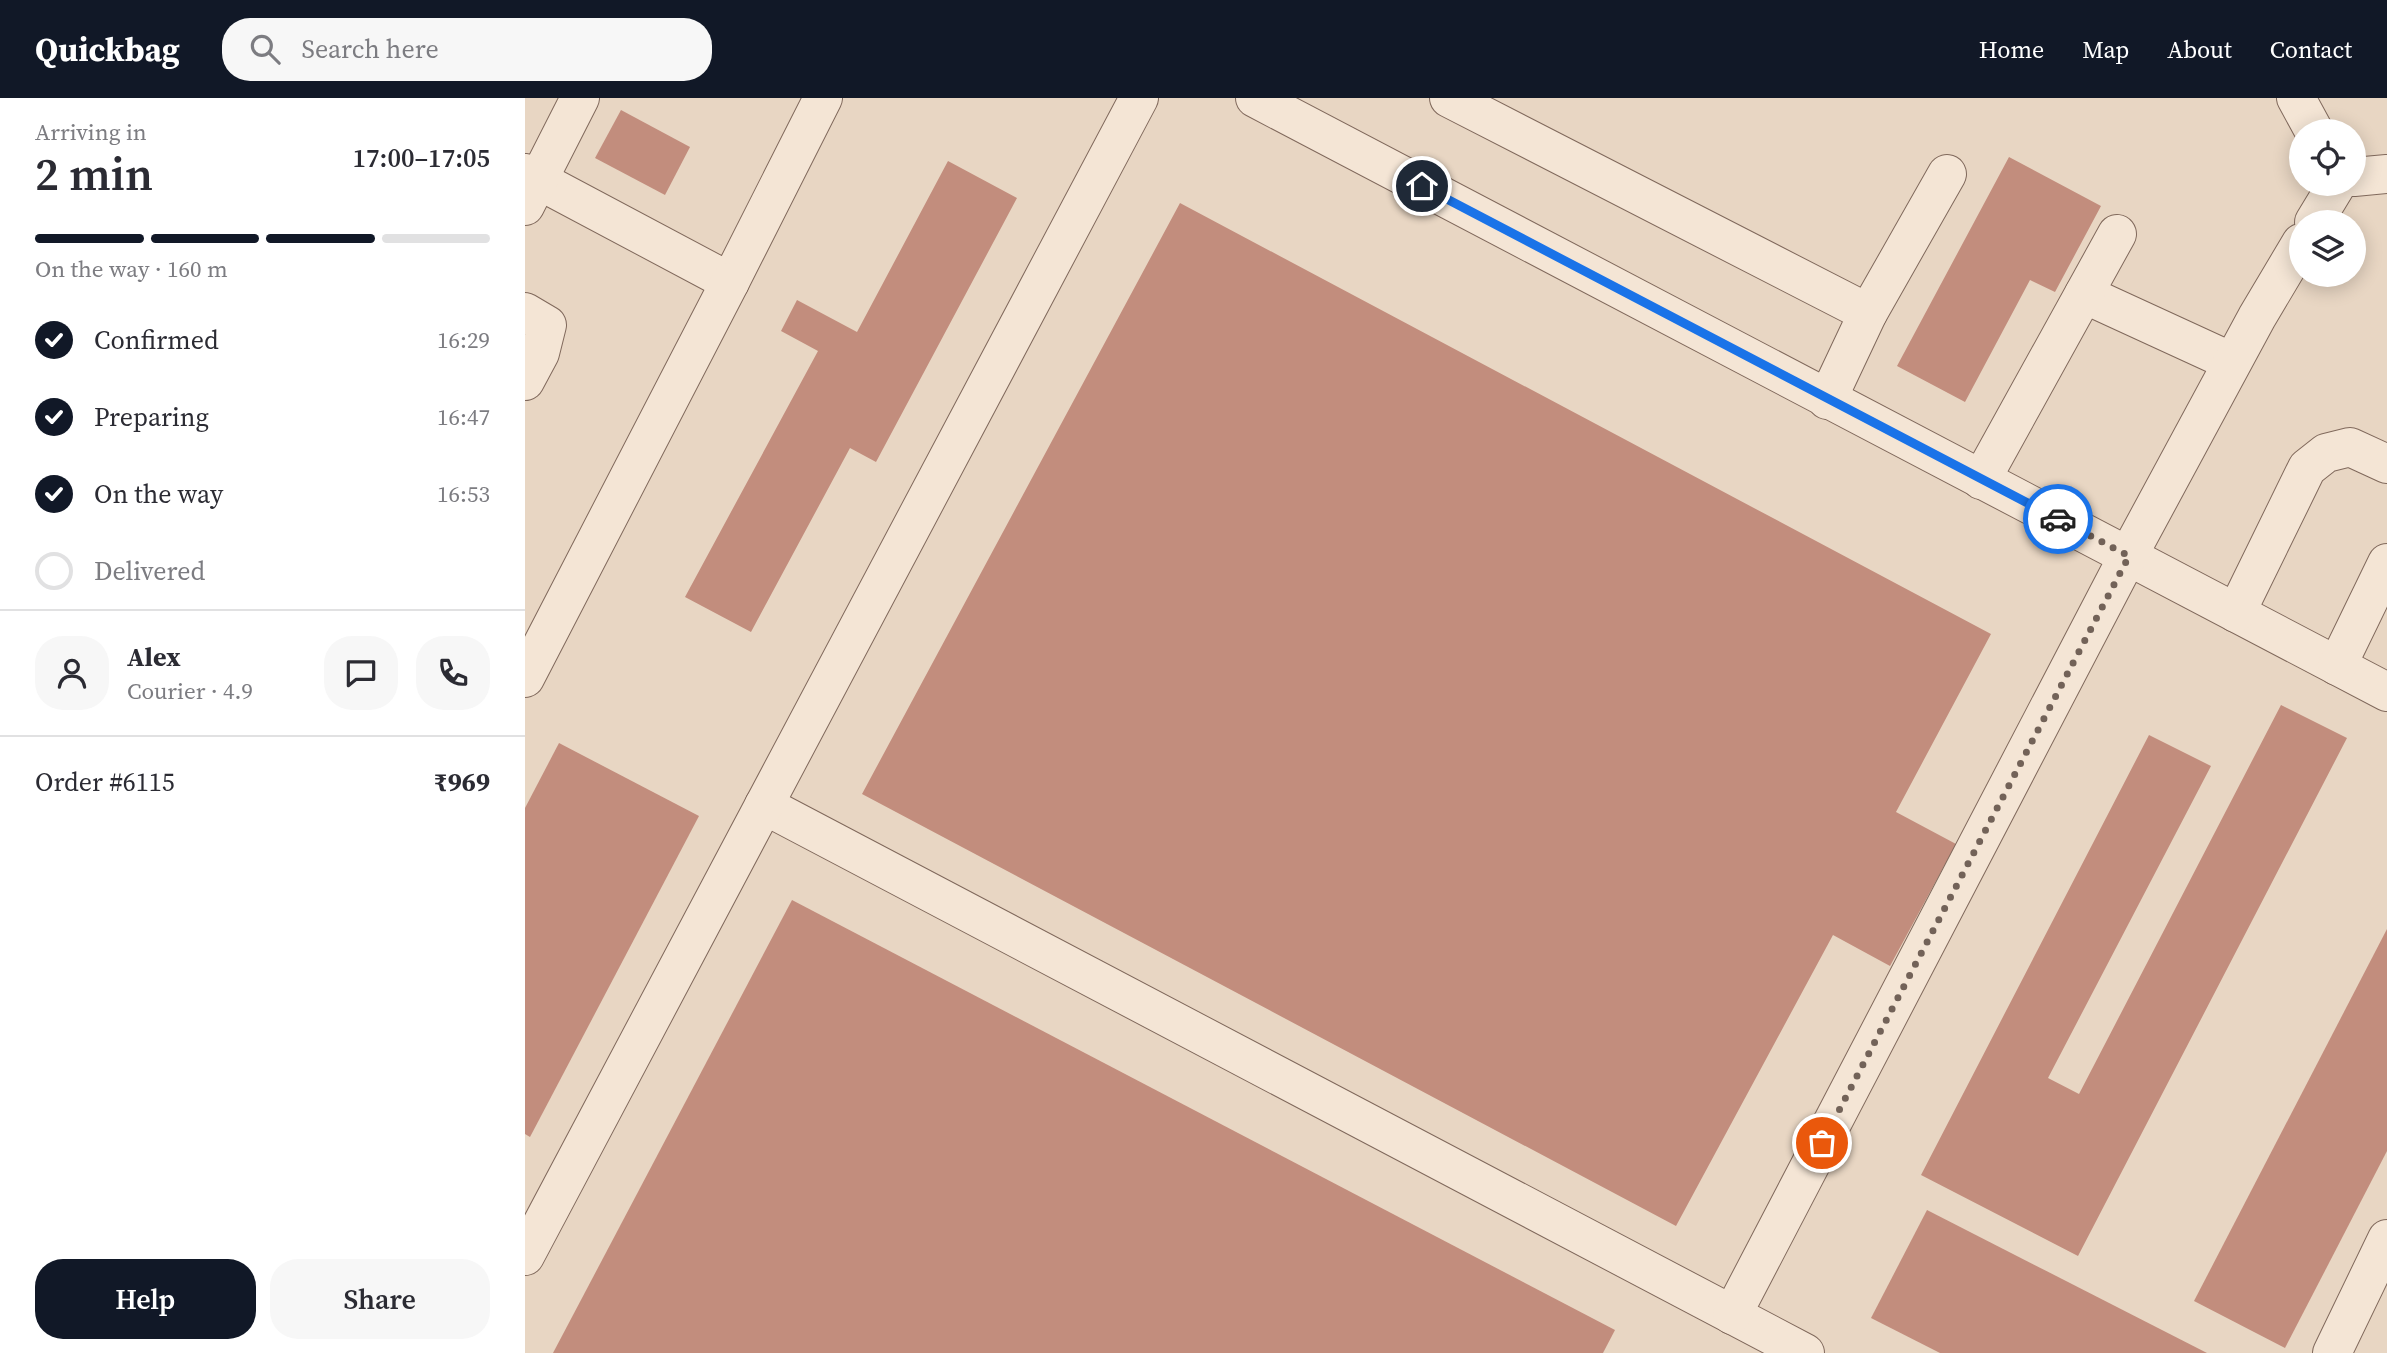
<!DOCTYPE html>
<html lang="en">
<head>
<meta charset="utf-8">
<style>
	:root { --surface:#fff; --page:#f7f7f7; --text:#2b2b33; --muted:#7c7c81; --line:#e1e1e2; --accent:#111827 }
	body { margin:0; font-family:"Source Serif 4",serif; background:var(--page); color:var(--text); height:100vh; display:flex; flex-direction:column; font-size:26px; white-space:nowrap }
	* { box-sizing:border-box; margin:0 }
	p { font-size:23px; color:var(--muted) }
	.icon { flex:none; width:38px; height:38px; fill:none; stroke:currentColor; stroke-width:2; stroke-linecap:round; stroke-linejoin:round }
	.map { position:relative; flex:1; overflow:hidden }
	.details { display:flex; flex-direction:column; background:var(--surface); width:525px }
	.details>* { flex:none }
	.buttons { position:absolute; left:1764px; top:21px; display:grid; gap:14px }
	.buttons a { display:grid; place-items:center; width:77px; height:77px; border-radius:50%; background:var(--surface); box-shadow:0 4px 18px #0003; font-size:35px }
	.pin { position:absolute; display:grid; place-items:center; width:60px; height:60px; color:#fff; margin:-30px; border:4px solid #fff; border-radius:50%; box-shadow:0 2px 7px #0007 }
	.courier { position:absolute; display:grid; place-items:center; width:70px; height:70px; margin:-35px; border:5px solid #1a73e8; border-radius:50%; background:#fff; color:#222; box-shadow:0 2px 9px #0007 }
	.headline em { font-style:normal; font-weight:600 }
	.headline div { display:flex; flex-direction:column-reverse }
	.headline { display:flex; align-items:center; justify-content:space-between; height:119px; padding:0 35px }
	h1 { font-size:46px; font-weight:600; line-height:52px }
	.bar { display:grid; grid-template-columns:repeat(4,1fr); gap:10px 7px; align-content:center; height:84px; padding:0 35px }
	.bar i { height:9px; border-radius:5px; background:var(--line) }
	.bar .active { background:var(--accent) }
	.bar p { grid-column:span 4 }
	.line { display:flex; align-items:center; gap:18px; padding:0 35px; border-top:2px solid var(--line) }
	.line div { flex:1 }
	.round { display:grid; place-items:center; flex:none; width:74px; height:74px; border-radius:28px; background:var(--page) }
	ol { padding:0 35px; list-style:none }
	li { display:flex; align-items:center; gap:21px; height:77px }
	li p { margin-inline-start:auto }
	li .icon { padding:7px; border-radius:50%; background:var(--accent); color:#fff; stroke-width:4 }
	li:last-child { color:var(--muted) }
	li i { width:38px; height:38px; border:4px solid var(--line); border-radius:50% }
	.action { display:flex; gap:14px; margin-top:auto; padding:14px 35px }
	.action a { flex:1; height:80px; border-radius:28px; background:var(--accent); color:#fff; font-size:28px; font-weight:600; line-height:80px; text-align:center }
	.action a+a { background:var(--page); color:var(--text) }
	header { display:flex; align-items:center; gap:42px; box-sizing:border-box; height:98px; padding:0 35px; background:var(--accent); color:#fff }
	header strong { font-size:33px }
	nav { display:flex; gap:38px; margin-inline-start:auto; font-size:24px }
	.search { width:490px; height:63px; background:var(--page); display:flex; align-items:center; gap:18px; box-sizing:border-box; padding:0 24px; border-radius:28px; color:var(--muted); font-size:26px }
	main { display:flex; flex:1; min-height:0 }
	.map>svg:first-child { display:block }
</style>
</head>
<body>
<header>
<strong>Quickbag</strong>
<div class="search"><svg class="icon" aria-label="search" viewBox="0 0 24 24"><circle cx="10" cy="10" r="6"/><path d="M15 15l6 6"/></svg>Search here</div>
<nav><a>Home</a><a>Map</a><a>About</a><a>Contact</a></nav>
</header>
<main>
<section class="details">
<div class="headline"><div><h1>2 min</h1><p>Arriving in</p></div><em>17:00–17:05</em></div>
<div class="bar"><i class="active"></i><i class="active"></i><i class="active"></i><i></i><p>On the way · 160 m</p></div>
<ol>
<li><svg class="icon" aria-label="check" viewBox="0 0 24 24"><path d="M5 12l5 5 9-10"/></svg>Confirmed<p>16:29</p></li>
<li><svg class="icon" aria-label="check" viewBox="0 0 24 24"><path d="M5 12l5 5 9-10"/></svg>Preparing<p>16:47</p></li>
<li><svg class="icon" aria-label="check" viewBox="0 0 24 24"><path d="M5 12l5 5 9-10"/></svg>On the way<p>16:53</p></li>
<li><i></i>Delivered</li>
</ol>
<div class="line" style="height:126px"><a class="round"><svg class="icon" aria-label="person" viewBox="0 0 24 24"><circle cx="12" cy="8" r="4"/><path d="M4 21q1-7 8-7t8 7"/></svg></a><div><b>Alex</b><p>Courier · 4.9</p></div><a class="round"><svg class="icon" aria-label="chat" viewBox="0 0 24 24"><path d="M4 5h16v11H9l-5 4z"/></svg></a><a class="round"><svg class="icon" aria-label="phone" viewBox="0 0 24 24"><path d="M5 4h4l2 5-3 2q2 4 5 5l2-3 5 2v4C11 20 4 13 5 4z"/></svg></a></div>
<div class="line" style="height:91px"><div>Order #6115</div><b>₹969</b></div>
<div class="action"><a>Help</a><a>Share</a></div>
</section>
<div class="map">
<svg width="1862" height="1255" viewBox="0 0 1862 1255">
	<rect width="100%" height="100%" fill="#e8d6c3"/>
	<g fill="#c28d7d">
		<polygon points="96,12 165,49 140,97 70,60"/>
		<polygon points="1484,59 1576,108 1530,194 1505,182 1440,304 1372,268"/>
		<polygon points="423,63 492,100 351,364 325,350 226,534 160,499 293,253 256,233 272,202 332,234"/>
		<polygon points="655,105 1466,536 1371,714 1431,746 1365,868 1308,837 1151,1128 337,696"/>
		<polygon points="1756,607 1822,640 1553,1158 1396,1077 1624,637 1686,668 1523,980 1554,996"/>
		<polygon points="34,645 174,718 5,1039 0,1036 0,710"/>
		<polygon points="267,802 1090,1232 1078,1255 28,1255"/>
		<polygon points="1862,831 1862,1053 1760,1250 1669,1203"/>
		<polygon points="1402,1112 1682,1255 1415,1255 1346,1220"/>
	</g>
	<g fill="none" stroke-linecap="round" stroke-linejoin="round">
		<g stroke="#80695c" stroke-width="40">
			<g id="minor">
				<polyline points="730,0 1862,594"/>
				<polyline points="924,0 1343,215"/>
				<polyline points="1771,0 1789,33"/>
				<polyline points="0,75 205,184 298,0"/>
				<polyline points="1829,79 1862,76"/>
				<polyline points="0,108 55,0"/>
				<polyline points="1789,124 1812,86"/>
				<polyline points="1559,196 1707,264"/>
				<polyline points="0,214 22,227 15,255 0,283"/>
				<polyline points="1302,302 1343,215 1422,76"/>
				<polyline points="1456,382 1592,136"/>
				<polyline points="1711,515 1782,370 1801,355 1825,349 1862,366"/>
				<polyline points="1812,568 1862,465"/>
				<polyline points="0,580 205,184"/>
				<polyline points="239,707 1280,1255"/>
				<polyline points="0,1158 614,0"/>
				<polyline points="1207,1217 1603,458 1732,219 1776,145"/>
				<polyline points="1807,1255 1862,1141"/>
			</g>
		</g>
		<use href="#minor" stroke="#f4e5d5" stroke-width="38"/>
	</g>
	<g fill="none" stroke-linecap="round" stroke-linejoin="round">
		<polyline stroke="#726258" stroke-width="7" stroke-dasharray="0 12.6" points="1297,1045 1604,458 1533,421"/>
		<polyline stroke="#1a73e8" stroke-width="9" points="897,88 1533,421"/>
	</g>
</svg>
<div class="buttons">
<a><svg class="icon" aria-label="locate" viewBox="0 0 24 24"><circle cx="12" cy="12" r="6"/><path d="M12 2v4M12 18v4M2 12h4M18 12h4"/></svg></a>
<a><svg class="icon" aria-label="layers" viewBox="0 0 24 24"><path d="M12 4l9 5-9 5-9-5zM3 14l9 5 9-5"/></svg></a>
</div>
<div class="pin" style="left:1297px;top:1045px;background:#ea580c"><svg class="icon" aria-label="bag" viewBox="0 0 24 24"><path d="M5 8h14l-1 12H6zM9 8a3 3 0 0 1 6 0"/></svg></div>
<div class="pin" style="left:897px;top:88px;background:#1f2937"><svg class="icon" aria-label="home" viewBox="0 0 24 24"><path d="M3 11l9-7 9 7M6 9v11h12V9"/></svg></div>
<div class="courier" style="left:1533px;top:421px"><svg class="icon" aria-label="car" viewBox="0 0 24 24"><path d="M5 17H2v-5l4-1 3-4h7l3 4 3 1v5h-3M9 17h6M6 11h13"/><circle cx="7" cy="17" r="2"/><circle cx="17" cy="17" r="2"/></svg></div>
</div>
</main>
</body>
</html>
